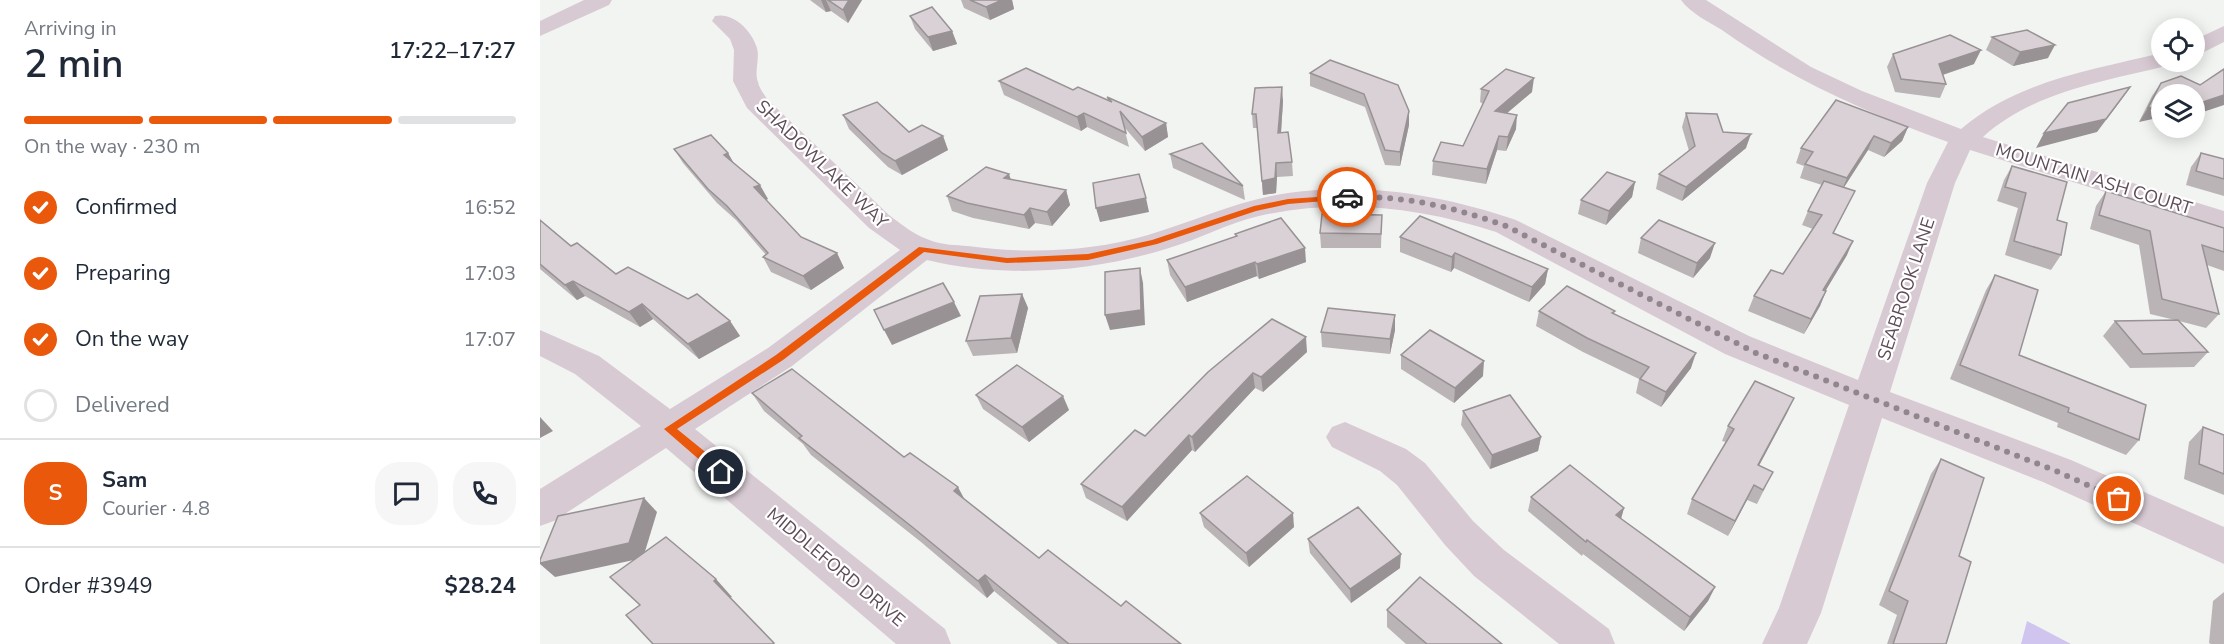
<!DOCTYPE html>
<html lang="en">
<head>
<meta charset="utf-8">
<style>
	:root { --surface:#fff; --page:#f6f6f7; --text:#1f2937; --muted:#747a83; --line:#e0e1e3; --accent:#ea580c }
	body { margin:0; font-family:"Nunito Sans",sans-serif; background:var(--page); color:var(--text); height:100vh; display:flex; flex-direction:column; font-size:22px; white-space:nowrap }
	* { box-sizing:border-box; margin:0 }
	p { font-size:20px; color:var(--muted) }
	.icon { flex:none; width:33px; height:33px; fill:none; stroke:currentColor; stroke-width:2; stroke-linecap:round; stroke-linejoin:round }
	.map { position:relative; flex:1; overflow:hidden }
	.side { display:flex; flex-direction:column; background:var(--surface); width:540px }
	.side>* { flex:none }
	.tools { position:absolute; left:1611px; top:18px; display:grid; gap:12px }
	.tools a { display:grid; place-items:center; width:54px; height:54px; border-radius:50%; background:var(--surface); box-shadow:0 3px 15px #0003; font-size:30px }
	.pin { position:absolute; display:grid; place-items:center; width:51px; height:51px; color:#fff; margin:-26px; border:3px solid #fff; border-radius:50%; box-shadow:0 2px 6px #0007 }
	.courier { position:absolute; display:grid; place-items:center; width:60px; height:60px; margin:-30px; border:4px solid #ea580c; border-radius:50%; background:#fff; color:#222; box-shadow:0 2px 8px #0007 }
	.headline em { font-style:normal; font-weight:600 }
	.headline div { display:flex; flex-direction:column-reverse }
	.headline { display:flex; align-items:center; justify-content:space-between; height:102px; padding:0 24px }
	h1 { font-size:39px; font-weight:600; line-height:45px }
	.bar { display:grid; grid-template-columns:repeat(4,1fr); gap:9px 6px; align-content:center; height:72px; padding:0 24px }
	.bar i { height:8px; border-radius:4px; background:var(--line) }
	.bar .on { background:var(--accent) }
	.bar p { grid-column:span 4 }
	.line { display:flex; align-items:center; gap:15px; padding:0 24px; border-top:2px solid var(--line) }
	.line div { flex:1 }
	.round { display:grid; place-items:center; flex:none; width:63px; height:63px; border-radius:24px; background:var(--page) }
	ol { padding:0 24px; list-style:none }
	li { display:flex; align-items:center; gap:18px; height:66px }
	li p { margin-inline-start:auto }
	li .icon { padding:6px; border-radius:50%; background:var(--accent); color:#fff; stroke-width:4 }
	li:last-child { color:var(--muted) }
	li i { width:33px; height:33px; border:3px solid var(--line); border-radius:50% }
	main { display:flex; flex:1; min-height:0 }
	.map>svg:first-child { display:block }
</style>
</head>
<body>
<main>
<section class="side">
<div class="headline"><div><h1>2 min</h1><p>Arriving in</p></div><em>17:22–17:27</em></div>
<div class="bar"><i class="on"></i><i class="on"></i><i class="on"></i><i></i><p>On the way · 230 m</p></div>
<ol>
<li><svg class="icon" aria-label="check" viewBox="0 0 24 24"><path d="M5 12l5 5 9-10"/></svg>Confirmed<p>16:52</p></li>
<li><svg class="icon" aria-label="check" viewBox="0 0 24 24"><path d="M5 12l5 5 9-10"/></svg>Preparing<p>17:03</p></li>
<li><svg class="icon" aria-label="check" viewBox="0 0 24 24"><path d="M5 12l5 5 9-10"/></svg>On the way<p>17:07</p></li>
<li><i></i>Delivered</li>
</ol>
<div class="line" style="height:108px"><b class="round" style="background:var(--accent);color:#fff">S</b><div><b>Sam</b><p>Courier · 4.8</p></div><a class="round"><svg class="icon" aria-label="chat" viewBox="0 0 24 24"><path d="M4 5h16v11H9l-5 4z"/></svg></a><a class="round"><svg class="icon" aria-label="phone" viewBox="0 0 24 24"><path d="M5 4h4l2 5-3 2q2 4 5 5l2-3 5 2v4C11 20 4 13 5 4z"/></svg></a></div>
<div class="line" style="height:78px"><div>Order #3949</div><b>$28.24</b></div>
</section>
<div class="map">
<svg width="1684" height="644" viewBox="0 0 1684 644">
	<rect width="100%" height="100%" fill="#f2f4f2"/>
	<polygon fill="#d0c5ee" points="1487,621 1531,644 1481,644"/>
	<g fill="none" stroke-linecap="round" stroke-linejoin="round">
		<g fill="#d8cad3" fill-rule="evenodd">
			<polygon points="44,0 72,0 69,5 0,36 0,21"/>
			<path d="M1141,0h25l105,67 51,24 99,38c56,-48 130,-59 201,-76v9h11l-3,3c-64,16 -136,26 -187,72l241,74v18l-254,-79 -15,33 -65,209 181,68 153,67v37l-181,-82 -161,-64 -61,195 -14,31h-45l17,-36 70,-203 -124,-51 -229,-122c-78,-25 -157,-34 -237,-16 -31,7 -59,23 -90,32 -76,24 -163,31 -242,12l-135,106 -97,63 250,200 6,15h-55l-230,-196 -112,73 -14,5v-37l101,-63 -66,-52 -35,-18v-26l59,26 71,53 98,-61 132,-98 -31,-22 -122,-120 -14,-27 1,-31 -4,-11 -18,-18 3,-5c19,-4 37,15 42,32 3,11 -3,24 1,34 1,6 6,12 9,17l122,116c13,10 27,21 43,26 11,4 24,4 36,5 59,8 122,6 180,-11 47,-14 91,-35 140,-42 78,-11 154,2 228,27l233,116 109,44 69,-197 21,-41c-80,-29 -156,-62 -226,-112 -13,-8 -32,-17 -41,-30z"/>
			<polygon points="1684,26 1684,42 1654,57 1654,40"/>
			<polygon points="805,422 866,449 885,463 933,521 964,550 1069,629 1075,644 1019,644 934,576 905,545 857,485 840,471 792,447 786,437 792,427"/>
		</g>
	</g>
	<g fill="#bbb4b7">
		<polygon points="270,0 322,0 308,23 291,11 286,12"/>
		<polygon points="421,0 472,0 474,9 450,20 424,8"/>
		<polygon points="370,16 412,31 417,44 393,51 375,29"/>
		<polygon points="1452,37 1508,58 1473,66 1446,50"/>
		<polygon points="1353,54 1434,64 1403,75 1406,84 1400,98 1355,92 1347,67"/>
		<polygon points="770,73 869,111 869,125 860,166 845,165 825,107 770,86"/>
		<polygon points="459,81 533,90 568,100 567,97 626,123 628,137 605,151 584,127 589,147 547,127 541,131 464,95"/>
		<polygon points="1621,83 1684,105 1622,94 1599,122 1612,96"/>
		<polygon points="941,89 992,92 967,113 976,129 966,151 957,150 946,184 892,175 893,161 923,146 943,104 940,102"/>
		<polygon points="743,101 741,133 752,162 753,176 737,177 736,193 723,195 717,128 713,128 712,114"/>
		<polygon points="1146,113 1183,132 1206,148 1142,201 1116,189 1119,174 1149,151 1142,127"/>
		<polygon points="303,115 369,132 403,136 408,150 362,175 348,167 309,129"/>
		<polygon points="1622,117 1622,127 1619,121"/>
		<polygon points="1368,127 1362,141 1344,157 1328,150 1304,187 1308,205 1294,233 1307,255 1285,291 1286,291 1280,306 1264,334 1208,311 1214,296 1243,274 1273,229 1262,225 1268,211 1282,185 1260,178 1264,166 1256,163 1261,148"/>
		<polygon points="134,149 188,153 193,163 228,199 226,200 261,237 297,253 304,268 271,290 231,272 223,257 226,255 196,220 177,203 143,163"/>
		<polygon points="1661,153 1684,159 1684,196 1646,185 1651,167"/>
		<polygon points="630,154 703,186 705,200 633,168"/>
		<polygon points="1472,166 1517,220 1521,255 1511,270 1465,255 1478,208 1457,201 1464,180"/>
		<polygon points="471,180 526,190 530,205 512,226 495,223 489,229 433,218 412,211 407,196"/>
		<polygon points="1095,182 1092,197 1066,225 1038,214 1041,200"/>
		<polygon points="1566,191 1684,228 1684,271 1667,265 1679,314 1666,328 1639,321 1668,352 1654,367 1590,368 1563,336 1575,321 1635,320 1610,314 1599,245 1550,229 1556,206"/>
		<polygon points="842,215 841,248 781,248 780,233"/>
		<polygon points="0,220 31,246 76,274 190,321 200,336 159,359 113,319 100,327 45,296 37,300 0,269"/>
		<polygon points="695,234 766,262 719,279 717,276 647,302 630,275 627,260 696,237"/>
		<polygon points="860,237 1008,269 1005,284 989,302 914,268 911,272 860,252"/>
		<polygon points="1101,238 1170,258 1153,278 1098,253"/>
		<polygon points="1455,275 1479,355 1599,440 1586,455 1517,427 1518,423 1410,379 1446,290"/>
		<polygon points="482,294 488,308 477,353 433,356 426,341"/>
		<polygon points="999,311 1075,311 1074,314 1151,368 1121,407 1096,393 1099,379 1043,352 996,326"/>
		<polygon points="855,315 855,330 850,354 782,347 781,332"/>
		<polygon points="767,352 723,392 715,388 655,452 652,450 587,521 546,498 541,484 605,436 668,372"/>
		<polygon points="861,355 943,376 914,403 861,369"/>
		<polygon points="212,393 364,457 425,500 499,558 581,606 641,644 518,644 454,591 447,598 381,542 271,455 263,444 224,411"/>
		<polygon points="436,395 529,410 489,442 443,409"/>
		<polygon points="1254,398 1247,413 1219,465 1226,486 1217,504 1207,500 1188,536 1147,514 1152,499 1186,442 1182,441 1188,426"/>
		<polygon points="923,411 1001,437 998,451 950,469 921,425"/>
		<polygon points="1663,427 1684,435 1684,495 1644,479 1649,442"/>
		<polygon points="1401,459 1419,556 1406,644 1347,644 1357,615 1339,605 1391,474"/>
		<polygon points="991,497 1084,508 1081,519 1175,587 1168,601 1144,631 1043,554 1042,556 988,511"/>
		<polygon points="660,513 754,527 709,567 664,527"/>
		<polygon points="768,539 860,568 811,603 770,553"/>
		<polygon points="1684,592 1684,644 1671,644 1669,643 1673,601"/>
		<polygon points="847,610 962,644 866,644 847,627"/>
	</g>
	<g fill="#989295">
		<polygon points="281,0 286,0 291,11 286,12"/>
		<polygon points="309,0 322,0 308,23 303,10"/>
		<polygon points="462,0 472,0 474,9 450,20 446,7"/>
		<polygon points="412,31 417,44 393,51 388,37"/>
		<polygon points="1515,45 1508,58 1473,66 1480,52"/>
		<polygon points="1441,50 1434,64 1393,78 1399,64"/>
		<polygon points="994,78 992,92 953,125 955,111"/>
		<polygon points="742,87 743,101 740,147 738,133"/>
		<polygon points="1590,87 1581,100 1557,132 1496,148 1504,133"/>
		<polygon points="1684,95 1684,105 1654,115 1654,105"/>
		<polygon points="1622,105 1622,117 1599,122 1608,108"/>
		<polygon points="869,111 869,125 860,166 860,152"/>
		<polygon points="544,113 547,127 541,131 537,117"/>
		<polygon points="977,115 976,129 966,151 968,137"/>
		<polygon points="626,123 628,137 605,151 602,137"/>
		<polygon points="1368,127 1362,141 1344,157 1351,143"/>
		<polygon points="1211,134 1206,148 1142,201 1146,187"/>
		<polygon points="403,136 408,150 362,175 355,161"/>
		<polygon points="959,136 957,150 946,184 947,169"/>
		<polygon points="1334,136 1328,150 1301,192 1307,178"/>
		<polygon points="188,153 196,167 184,155"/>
		<polygon points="736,163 737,177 736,193 723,195 722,181"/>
		<polygon points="469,174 474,189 464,178"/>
		<polygon points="1095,182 1092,197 1066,225 1069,211"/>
		<polygon points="220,185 228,199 223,201 214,187"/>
		<polygon points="526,190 530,205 512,226 507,212"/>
		<polygon points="606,198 609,212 560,222 556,208"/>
		<polygon points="490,208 495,223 489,229 484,215"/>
		<polygon points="1313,241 1307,255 1277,305 1283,290"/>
		<polygon points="1175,243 1170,258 1153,278 1157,263"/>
		<polygon points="765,248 766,262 719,279 717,264"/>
		<polygon points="297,253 304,268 271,290 263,276"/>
		<polygon points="915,253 914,268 911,272 912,257"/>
		<polygon points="715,262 717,276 647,302 645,287"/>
		<polygon points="600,268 603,283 605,325 570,330 565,315"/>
		<polygon points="1008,269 1005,284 989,302 992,287"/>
		<polygon points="33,281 45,296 37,300 25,285"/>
		<polygon points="1286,291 1280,306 1264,334 1271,319"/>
		<polygon points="482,294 488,308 477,353 471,338"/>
		<polygon points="414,302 421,316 352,345 344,330"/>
		<polygon points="102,304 113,319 100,327 89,312"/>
		<polygon points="855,315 855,330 850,354 850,339"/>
		<polygon points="190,321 200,336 159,359 148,344"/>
		<polygon points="766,337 767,352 723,392 721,377"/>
		<polygon points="1156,353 1151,368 1121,407 1126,392"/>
		<polygon points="944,361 943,376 914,403 915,388"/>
		<polygon points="713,373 715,388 655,452 652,437"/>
		<polygon points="523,396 529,410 489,442 482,427"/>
		<polygon points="1254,398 1247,413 1212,479 1218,465"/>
		<polygon points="0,417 13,431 0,438"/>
		<polygon points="649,435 652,450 587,521 582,507"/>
		<polygon points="1001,437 998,451 950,469 952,455"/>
		<polygon points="1214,485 1207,500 1188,536 1195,521"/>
		<polygon points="418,487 427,504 414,491"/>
		<polygon points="104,498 117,512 103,558 15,577 0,564 0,563"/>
		<polygon points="1084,508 1080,522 1076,515"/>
		<polygon points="753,513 754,527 709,567 706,553"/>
		<polygon points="861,554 860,568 811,603 810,589"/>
		<polygon points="445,575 454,591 447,598 438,581"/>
		<polygon points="176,579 192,597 190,598 174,581"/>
		<polygon points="1175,587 1168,601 1144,631 1150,617"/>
	</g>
	<g fill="#d9d1d5" stroke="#989295" stroke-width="1.5">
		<polygon points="288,0 309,0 303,10"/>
		<polygon points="430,0 462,0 446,7"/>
		<polygon points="392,7 412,31 388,37 370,16"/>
		<polygon points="1487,30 1515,45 1480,52 1452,37"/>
		<polygon points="1410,35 1441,50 1399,64 1406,84 1361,79 1353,54"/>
		<polygon points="790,60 858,85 869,111 860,152 845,150 824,94 770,73"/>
		<polygon points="486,68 533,90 538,87 572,102 567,97 626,123 602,137 580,111 586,133 544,113 537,117 459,81"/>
		<polygon points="966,69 994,78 955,111 977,115 968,137 959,136 947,169 893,161 901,142 923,146 949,91 941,89"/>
		<polygon points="1684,69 1684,95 1654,105 1654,94 1622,94 1622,105 1608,108 1621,83 1641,76 1660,85"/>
		<polygon points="742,87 738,133 748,132 752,162 736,163 735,178 722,181 716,114 712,114 715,88"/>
		<polygon points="1590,87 1566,119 1504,133 1528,103"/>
		<polygon points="1296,100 1368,127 1351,143 1334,136 1307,178 1265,164 1273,152 1261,148"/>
		<polygon points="337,102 369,132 382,125 403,136 355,161 342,153 303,115"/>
		<polygon points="1146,113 1177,114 1183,132 1211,134 1146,187 1119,174 1155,146"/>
		<polygon points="171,135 188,153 184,155 220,185 214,187 261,237 297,253 263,276 223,257 228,253 187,206 168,189 134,149"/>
		<polygon points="662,143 703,186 630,154"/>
		<polygon points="1661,153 1684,159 1684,179 1656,171"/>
		<polygon points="1472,166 1527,182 1517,220 1527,223 1521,255 1474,241 1486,193 1465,187"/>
		<polygon points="446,167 469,174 464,178 526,190 507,212 490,208 484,215 427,203 407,196"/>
		<polygon points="1067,172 1095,182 1069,211 1041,200"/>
		<polygon points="599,174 606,198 556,208 553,183"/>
		<polygon points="1284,181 1315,191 1293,233 1313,241 1283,290 1286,291 1271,319 1214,296 1231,270 1243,274 1282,215 1268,211"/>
		<polygon points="1566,191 1684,228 1684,252 1662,245 1679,314 1622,299 1610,231 1559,215"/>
		<polygon points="782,214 842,215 841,234 780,233"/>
		<polygon points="880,216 1008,269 992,287 915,253 912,257 860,237"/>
		<polygon points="741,218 765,248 717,264 715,262 645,287 627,260 697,236 695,234"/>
		<polygon points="0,220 31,246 37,243 76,274 88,267 148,299 157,294 190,321 148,344 102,304 89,312 33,281 25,285 0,264"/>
		<polygon points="1119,220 1175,243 1157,263 1101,238"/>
		<polygon points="600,268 601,310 565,315 565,272"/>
		<polygon points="1455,275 1498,290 1479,355 1606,405 1599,440 1528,412 1529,408 1420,365"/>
		<polygon points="403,283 414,302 344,330 334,310"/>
		<polygon points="1027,286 1075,311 1072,313 1156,353 1126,392 1100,379 1109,367 1047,338 999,311"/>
		<polygon points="482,294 471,338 426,341 440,296"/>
		<polygon points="788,308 855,315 850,339 781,332"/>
		<polygon points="732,319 766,337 721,377 713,373 652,437 649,435 582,507 541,484 595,430 605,436 668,372"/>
		<polygon points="1638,320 1668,352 1603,354 1575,321"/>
		<polygon points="890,330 944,361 915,388 861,355"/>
		<polygon points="477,365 523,396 482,427 436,395"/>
		<polygon points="252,369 364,457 370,453 418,487 414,491 499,558 508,550 581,606 586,601 641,644 529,644 445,575 438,581 371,526 259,438 262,436 212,393"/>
		<polygon points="1215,381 1254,398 1218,465 1233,472 1223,490 1214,485 1195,521 1152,499 1194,429 1188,426"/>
		<polygon points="970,395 1001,437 952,455 923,411"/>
		<polygon points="1663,427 1684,435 1684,474 1659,464"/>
		<polygon points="1401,459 1444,478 1419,556 1431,562 1406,644 1353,644 1368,601 1349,591"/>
		<polygon points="1030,465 1084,508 1076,515 1175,587 1150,617 1047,540 1046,542 991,497"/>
		<polygon points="707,476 753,513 706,553 660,513"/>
		<polygon points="104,498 89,543 0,563 0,560 18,516"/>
		<polygon points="818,507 861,554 810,589 768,539"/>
		<polygon points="126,537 176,579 174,581 234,643 232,644 113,644 86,615 100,605 70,577"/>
		<polygon points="880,577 962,644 887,644 847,610"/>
	</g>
	<polygon fill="#ea580c" points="807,195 811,197 810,199 748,204 716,211 617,244 548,260 467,263 384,252 243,360 137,429 185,468 185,475 177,475 124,429 236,355 379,247 467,258 548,254 612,240 714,206 748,199"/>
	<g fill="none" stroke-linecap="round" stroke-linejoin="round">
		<path stroke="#92868e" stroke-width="6" stroke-dasharray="0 10.8" d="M807,197c55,-2 107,10 159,29l250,127 300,118 63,28"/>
	</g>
	<g text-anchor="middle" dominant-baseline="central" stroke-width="4.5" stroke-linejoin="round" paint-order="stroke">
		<g font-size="18" fill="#5e4b58" stroke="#fff">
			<text transform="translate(282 164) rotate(44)">SHADOWLAKE WAY</text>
			<text transform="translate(1554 179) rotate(17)">MOUNTAIN ASH COURT</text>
			<text transform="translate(1366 289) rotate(-72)">SEABROOK LANE</text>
			<text transform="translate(296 567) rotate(40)">MIDDLEFORD DRIVE</text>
		</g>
	</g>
</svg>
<div class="tools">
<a><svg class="icon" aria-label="locate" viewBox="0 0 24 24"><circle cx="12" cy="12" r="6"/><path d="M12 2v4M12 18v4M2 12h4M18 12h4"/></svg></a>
<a><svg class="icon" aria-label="layers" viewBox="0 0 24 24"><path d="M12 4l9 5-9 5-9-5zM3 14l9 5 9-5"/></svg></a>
</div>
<div class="pin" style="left:1579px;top:499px;background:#ea580c"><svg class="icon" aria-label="bag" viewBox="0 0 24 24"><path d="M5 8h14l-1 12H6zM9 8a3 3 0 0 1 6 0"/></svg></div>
<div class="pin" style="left:181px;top:472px;background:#1f2937"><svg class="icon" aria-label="home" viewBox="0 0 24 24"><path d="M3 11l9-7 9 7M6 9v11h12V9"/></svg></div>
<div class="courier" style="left:807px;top:197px"><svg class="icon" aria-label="car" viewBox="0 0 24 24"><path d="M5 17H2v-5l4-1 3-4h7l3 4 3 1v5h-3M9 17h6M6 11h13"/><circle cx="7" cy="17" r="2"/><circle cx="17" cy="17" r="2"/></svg></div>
</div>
</main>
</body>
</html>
